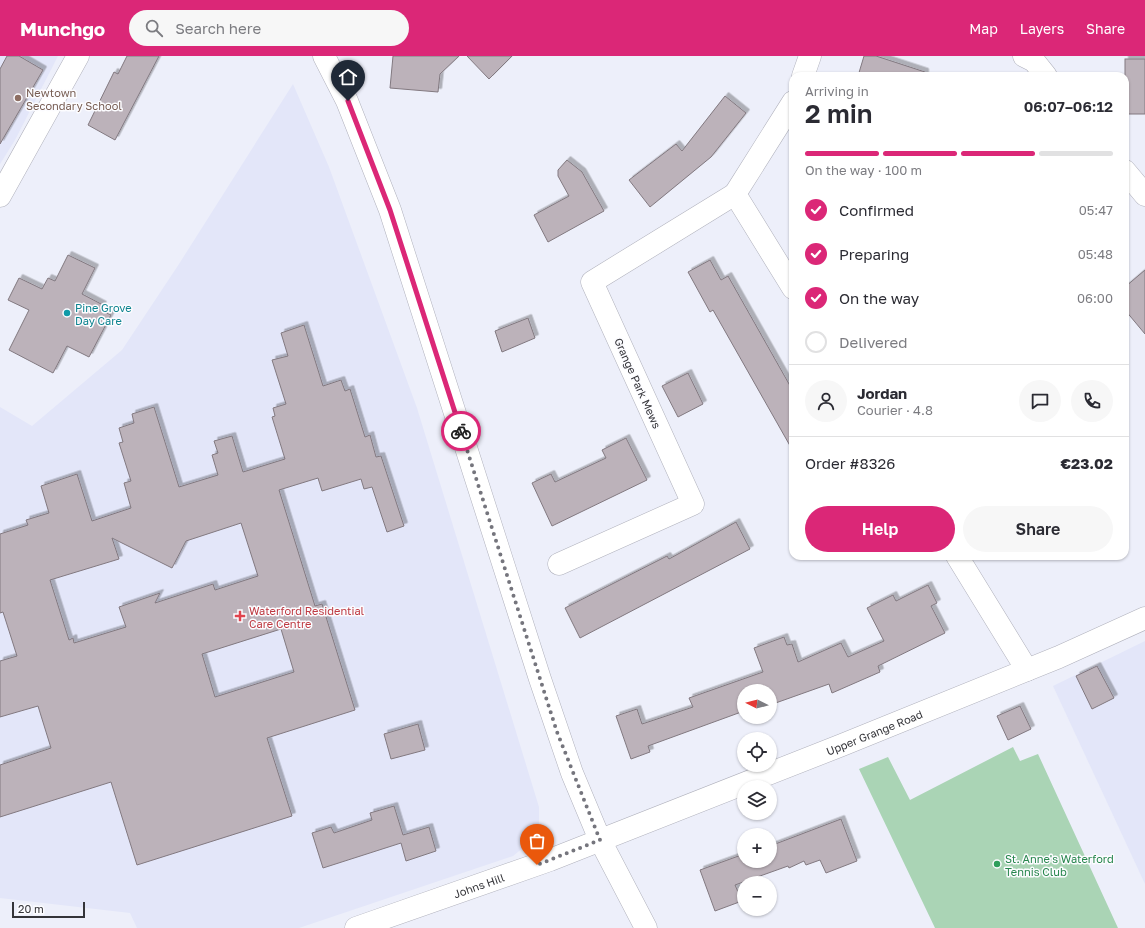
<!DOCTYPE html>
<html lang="en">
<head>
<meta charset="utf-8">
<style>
	:root { --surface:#fff; --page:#f7f7f7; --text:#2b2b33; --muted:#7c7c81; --line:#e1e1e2; --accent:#db2777 }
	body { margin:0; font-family:"Golos Text",sans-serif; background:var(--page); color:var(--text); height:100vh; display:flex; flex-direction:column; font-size:15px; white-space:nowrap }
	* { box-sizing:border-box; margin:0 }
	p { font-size:13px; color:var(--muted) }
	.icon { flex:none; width:22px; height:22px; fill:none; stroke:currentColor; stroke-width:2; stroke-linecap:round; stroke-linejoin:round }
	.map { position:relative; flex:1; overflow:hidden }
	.panel { position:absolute; left:789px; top:16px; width:340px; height:488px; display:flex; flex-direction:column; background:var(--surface); border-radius:12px; box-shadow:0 1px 3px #0004 }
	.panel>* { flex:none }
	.needle { width:26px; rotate:276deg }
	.fabs { position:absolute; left:737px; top:628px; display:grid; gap:8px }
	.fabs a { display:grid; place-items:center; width:40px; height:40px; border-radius:50%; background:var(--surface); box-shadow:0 1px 3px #0004; font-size:20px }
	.scale { position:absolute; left:12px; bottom:10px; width:73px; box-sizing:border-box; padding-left:4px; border:2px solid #343439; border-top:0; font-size:11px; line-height:14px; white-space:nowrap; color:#343439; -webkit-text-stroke:3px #fcfcff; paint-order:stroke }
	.pin { position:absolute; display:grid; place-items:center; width:34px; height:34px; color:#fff; margin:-41px -17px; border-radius:50% 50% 50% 0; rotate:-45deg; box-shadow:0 0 4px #0007 }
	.pin .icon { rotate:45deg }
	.courier { position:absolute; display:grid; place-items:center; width:40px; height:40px; margin:-20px; border:3px solid #db2777; border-radius:50%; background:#fff; color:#222; box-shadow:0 1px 5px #0007 }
	.summary em { font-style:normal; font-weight:600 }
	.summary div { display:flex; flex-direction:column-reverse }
	.summary { display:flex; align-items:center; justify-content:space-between; height:68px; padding:0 16px }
	h1 { font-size:26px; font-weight:600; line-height:30px }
	.bar { display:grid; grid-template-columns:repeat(4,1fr); gap:6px 4px; align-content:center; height:48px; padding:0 16px }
	.bar i { height:5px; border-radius:3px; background:var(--line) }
	.bar .on { background:var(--accent) }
	.bar p { grid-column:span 4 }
	.line { display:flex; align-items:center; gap:10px; padding:0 16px; border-top:1px solid var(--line) }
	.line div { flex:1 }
	.round { display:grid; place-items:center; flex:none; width:42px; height:42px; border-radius:21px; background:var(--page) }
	ol { padding:0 16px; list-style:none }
	li { display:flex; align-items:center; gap:12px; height:44px }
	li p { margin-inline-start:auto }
	li .icon { padding:4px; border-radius:50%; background:var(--accent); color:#fff; stroke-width:4 }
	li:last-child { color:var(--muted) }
	li i { width:22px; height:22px; border:2px solid var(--line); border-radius:50% }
	.cta { display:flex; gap:8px; margin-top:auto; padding:8px 16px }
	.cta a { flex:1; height:46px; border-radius:24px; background:var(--accent); color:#fff; font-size:16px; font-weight:600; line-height:46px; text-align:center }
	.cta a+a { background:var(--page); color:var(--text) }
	header { display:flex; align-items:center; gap:24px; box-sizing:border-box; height:56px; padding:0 20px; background:var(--accent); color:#fff }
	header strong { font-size:19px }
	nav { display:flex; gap:22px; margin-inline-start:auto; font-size:14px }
	.search { width:280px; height:36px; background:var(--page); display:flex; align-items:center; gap:10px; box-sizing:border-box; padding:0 14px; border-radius:22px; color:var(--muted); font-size:15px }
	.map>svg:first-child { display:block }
</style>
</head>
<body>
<header>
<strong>Munchgo</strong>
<div class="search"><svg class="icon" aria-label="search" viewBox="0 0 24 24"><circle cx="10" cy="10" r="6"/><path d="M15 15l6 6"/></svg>Search here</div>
<nav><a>Map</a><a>Layers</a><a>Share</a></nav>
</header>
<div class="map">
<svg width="1145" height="872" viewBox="0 0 1145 872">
	<defs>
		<filter id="shadow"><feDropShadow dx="3.5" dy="-3.5" stdDeviation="0" flood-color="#0004"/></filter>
	</defs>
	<rect width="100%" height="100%" fill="#edeffa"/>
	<g fill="#e3e6f9">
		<polygon points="0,0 58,0 15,84 0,108"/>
		<polygon points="293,28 329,111 417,352 539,751 539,769 529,787 513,800 299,872 137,872 130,857 0,842 0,351 32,370 122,294 179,208"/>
		<polygon points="1145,585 1145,828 1053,630"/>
	</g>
	<polygon fill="#aad4b5" points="1013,691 1020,705 1038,698 1118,872 935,872 859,713 888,701 910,744"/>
	<g fill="#bcb2ba" stroke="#827980" fill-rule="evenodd" filter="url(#shadow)">
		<polygon points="7,0 19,0 43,14 0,88 0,13"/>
		<polygon points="127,0 159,0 115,84 88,69 114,16 118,18"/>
		<polygon points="393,0 459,0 440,18 438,36 390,32"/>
		<polygon points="467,0 512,0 489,23"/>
		<polygon points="864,0 876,0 925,16 925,20 858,20"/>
		<rect x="1125" y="3" width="20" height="55"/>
		<polygon points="725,40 746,57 711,101 650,151 629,124 676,88 682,95"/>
		<polygon points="567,104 582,116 604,155 548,186 534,159 569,140 558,120 558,114"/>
		<polygon points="68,199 95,212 82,238 103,249 100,254 111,259 89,301 67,290 53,317 9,294 29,254 8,244 19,222 42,233 48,222 55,225"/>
		<polygon points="710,204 721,224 728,220 793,335 793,395 713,254 710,256 688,216"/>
		<polygon points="1145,214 1145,278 1125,254 1125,231"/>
		<polygon points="528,262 535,282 502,296 495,275"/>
		<path d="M304,269l19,61 18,-6 4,11 5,-2 15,48 5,-2 6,22 5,-1 23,70 -17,6 -15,-45 -8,2 -3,-10 -39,12 -4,-13 -39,12 36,116 7,-2 33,106 -88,28 25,78 -155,49 -26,-83 -111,35v-52l51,-17 -13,-42 -38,11v-56l17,-5 -14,-44 -3,1v-79l28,-9 -2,-5 23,-7 -8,-27 36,-12 15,47 39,-13 -7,-25 7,-2 -12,-38 4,-1 -4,-14 15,-5 -2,-9 22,-7 25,80 39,-12 -6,-20 6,-2 -4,-12 18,-5 11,36 42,-13 -13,-42 3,-1 -2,-8 13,-4 -14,-44 16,-4 -7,-23zM241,467l17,53 -43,14 -2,-6 -58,19 5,-10 -41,14 7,20 -52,16 -1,-5 -4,2 -19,-60 69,-21 -7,-21 60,30 14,-27zM281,573l13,43 -79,25 -13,-43z"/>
		<polygon points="688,317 703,348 678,361 662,330"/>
		<polygon points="626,382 647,424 552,470 532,427 551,418 555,426 606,402 602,394"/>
		<polygon points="736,466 750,493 580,582 565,552 667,500 669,503"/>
		<polygon points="928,529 937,547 931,550 945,577 878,610 880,616 832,637 829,628 770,649 770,635 744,635 744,655 648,690 650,696 631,703 616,660 637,653 642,668 693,651 689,642 763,616 754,592 784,581 787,589 792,588 798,606 841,587 848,601 884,585 867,552 893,539 896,545"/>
		<polygon points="1097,610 1114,642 1092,653 1076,620"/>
		<polygon points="1020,650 1031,673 1008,684 997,660"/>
		<polygon points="418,668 425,694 391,703 384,678"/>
		<polygon points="394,750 403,779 429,771 436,795 406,805 401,787 323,812 312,777 331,771 334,777 372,764 370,757"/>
		<polygon points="841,763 857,805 826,817 820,804 806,809 804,805 789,812 788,810 735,829 742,845 715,855 700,814 744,798 744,805 770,805 770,790"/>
	</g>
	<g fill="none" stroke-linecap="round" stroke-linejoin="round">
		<g stroke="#b0b1bc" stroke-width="23">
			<g id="minor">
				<polyline points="1024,0 1034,5 1046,20"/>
				<polyline points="803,20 810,0"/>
				<polyline points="793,46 735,138 793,232"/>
				<polyline points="1125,115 1145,139"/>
				<polyline points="957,500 1027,614"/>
				<polyline points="559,508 693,448 592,226 735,138"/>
				<path id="s1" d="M356,872l194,-68 292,-115 217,-88 86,-39"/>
			</g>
		</g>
		<g stroke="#b0b1bc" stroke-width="23">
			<g id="major">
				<polyline points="324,0 347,45 390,154 540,623 572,717 600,784 646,872"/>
				<polyline points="0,140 78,0"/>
			</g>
		</g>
		<use href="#minor" stroke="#fff" stroke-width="22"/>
		<use href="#major" stroke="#fff" stroke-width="22"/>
	</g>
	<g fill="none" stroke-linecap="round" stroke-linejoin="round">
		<polyline stroke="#75757d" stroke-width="4" stroke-dasharray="0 7.2" points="461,375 557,676 600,784 537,809"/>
		<polyline stroke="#db2777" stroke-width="5" points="348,45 390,154 461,375"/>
	</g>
	<circle fill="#8d6e63" stroke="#fcfcff" stroke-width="1.5" cx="18" cy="42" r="4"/>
	<circle fill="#0f9aa8" stroke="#fcfcff" stroke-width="1.5" cx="67" cy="257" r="4"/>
	<path fill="#e0444e" stroke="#fcfcff" stroke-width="1.5" d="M238 554h4v4h4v4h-4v4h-4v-4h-4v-4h4z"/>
	<circle fill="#2e9e5b" stroke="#fcfcff" stroke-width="1.5" cx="997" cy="808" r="4"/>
	<g text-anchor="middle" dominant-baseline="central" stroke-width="3" stroke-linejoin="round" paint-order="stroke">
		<g font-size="11" fill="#785e54" stroke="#fcfcff" text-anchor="start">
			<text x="26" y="36">Newtown<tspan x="26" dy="13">Secondary School</tspan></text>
		</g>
		<g font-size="11" fill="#0d838f" stroke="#fcfcff" text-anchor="start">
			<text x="75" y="251">Pine Grove<tspan x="75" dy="13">Day Care</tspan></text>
		</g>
		<g font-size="11" fill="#343439" stroke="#fcfcff">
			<text transform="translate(638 327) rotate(66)">Grange Park Mews</text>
			<text stroke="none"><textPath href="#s1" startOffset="554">Upper Grange Road</textPath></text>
			<text stroke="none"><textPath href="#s1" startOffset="130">Johns Hill</textPath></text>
		</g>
		<g font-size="11" fill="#be3a42" stroke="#fcfcff" text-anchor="start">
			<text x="249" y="554">Waterford Residential<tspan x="249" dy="13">Care Centre</tspan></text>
		</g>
		<g font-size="11" fill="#27864d" stroke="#fcfcff" text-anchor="start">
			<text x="1005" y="802">St. Anne's Waterford<tspan x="1005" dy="13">Tennis Club</tspan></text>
		</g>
	</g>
</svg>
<div class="fabs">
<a><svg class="needle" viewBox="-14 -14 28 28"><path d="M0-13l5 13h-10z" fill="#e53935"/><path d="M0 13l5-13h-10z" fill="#7c7c81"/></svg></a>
<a><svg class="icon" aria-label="locate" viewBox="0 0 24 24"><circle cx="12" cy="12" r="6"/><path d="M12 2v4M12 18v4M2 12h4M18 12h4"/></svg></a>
<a><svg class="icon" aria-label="layers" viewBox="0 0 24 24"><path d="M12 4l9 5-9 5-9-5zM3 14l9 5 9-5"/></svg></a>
<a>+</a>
<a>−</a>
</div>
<div class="scale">20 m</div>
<div class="pin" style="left:537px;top:809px;background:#ea580c"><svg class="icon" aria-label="bag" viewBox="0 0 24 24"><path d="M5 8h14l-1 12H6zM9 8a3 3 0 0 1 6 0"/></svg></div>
<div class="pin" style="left:348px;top:45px;background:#1f2937"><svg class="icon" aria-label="home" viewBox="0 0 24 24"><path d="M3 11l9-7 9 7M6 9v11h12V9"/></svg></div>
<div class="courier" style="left:461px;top:375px"><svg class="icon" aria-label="bike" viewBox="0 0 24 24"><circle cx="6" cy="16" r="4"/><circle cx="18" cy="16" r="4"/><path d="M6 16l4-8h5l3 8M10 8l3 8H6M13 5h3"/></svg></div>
<section class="panel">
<div class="summary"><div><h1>2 min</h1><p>Arriving in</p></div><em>06:07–06:12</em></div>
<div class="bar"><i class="on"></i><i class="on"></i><i class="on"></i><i></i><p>On the way · 100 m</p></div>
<ol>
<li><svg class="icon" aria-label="check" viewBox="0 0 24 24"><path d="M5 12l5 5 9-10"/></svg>Confirmed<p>05:47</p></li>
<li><svg class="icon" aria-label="check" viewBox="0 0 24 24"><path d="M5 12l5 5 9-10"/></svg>Preparing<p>05:48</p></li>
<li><svg class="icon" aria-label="check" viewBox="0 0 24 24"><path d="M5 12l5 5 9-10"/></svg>On the way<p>06:00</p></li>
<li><i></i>Delivered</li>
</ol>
<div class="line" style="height:72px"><a class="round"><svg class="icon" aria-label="person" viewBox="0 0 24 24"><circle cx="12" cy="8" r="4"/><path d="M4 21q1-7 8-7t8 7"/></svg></a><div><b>Jordan</b><p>Courier · 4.8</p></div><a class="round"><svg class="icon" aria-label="chat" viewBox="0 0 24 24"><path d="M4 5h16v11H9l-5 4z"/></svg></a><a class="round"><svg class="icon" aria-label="phone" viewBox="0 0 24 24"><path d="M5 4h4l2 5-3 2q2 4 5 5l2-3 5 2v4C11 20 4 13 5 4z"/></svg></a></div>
<div class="line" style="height:52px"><div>Order #8326</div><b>€23.02</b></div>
<div class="cta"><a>Help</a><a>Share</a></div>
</section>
</div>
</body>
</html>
